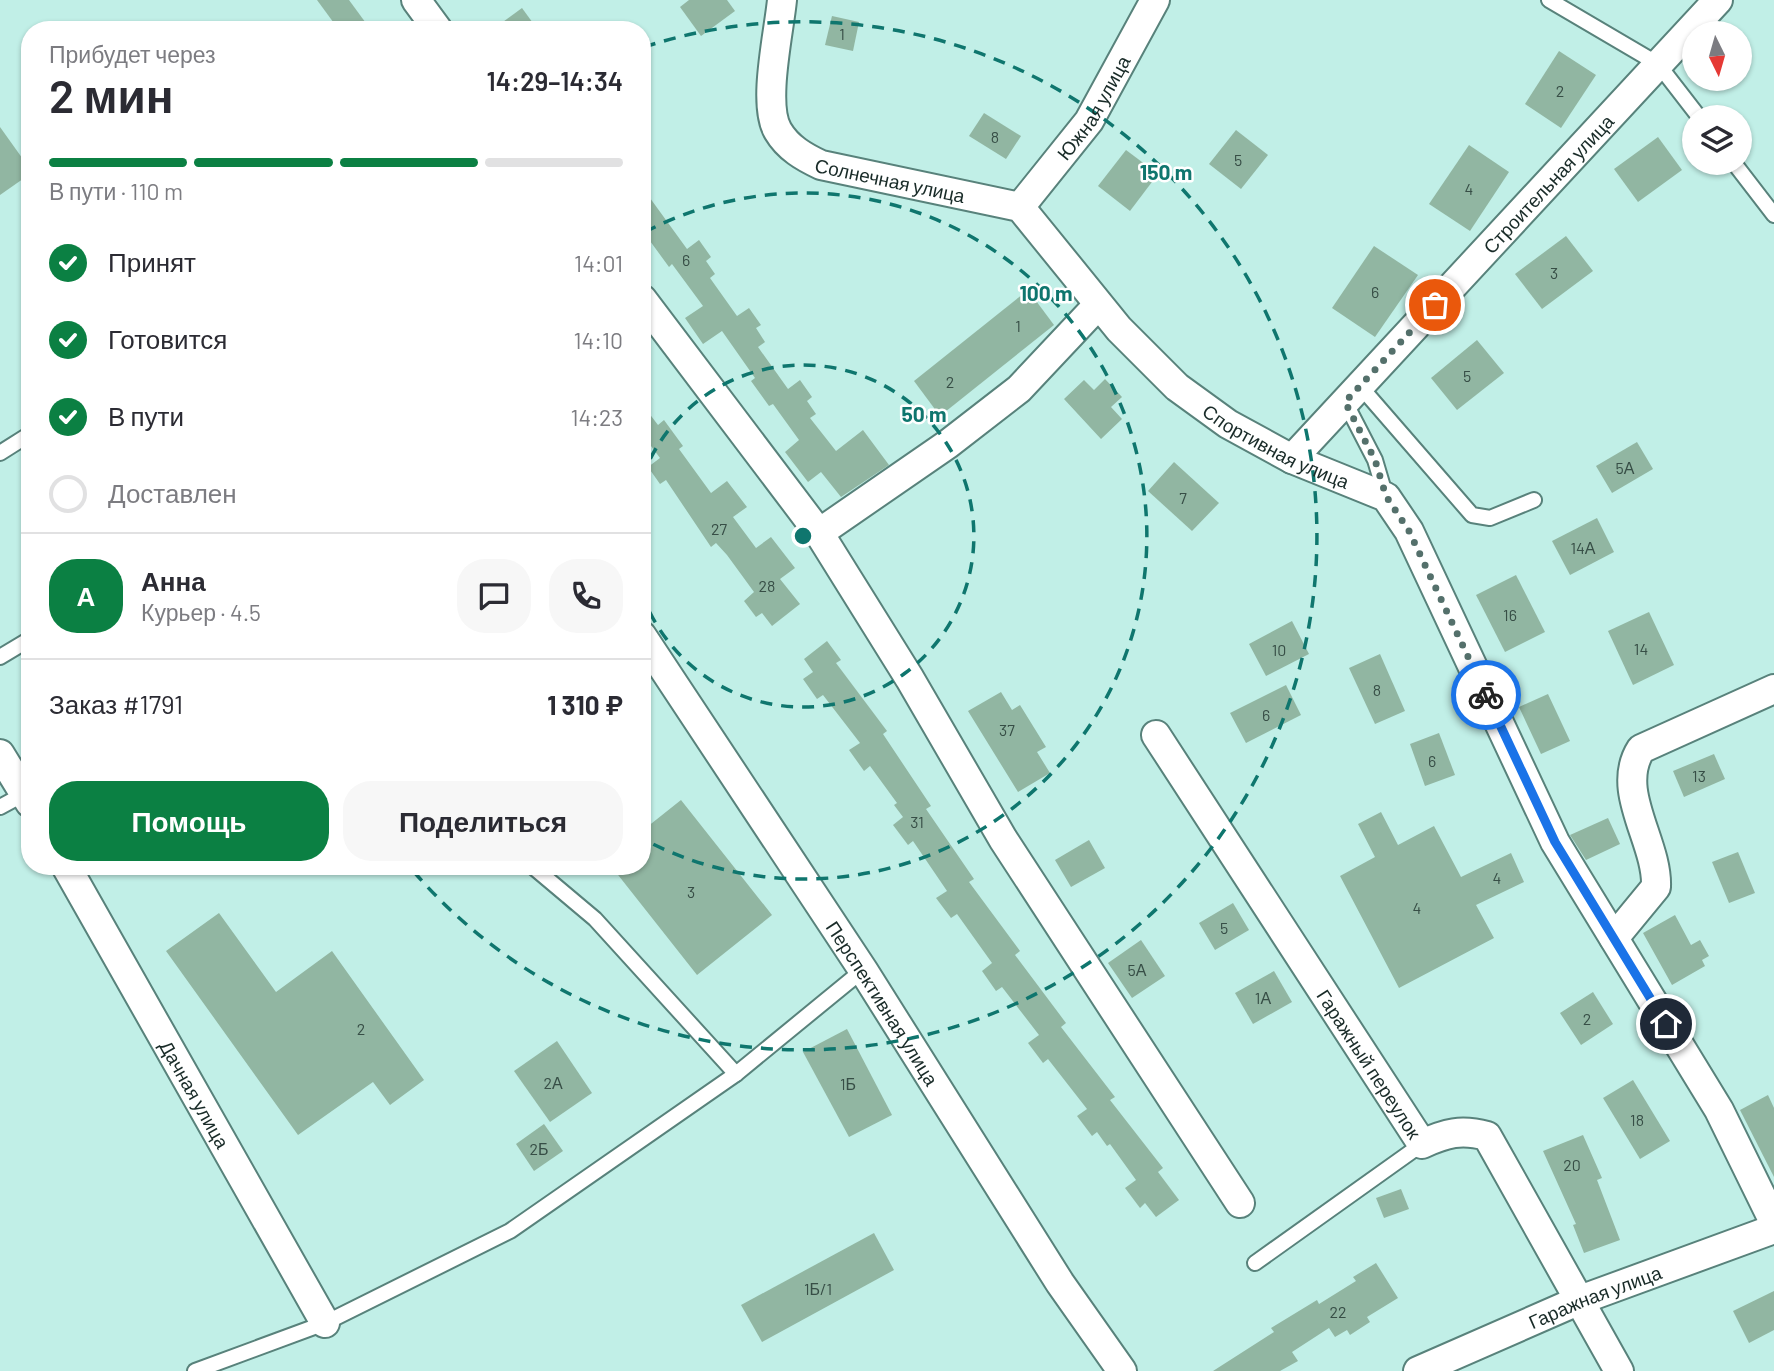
<!DOCTYPE html>
<html lang="ru">
<head>
<meta charset="utf-8">
<style>
	:root { --surface:#fff; --page:#f7f7f7; --text:#2b2b33; --muted:#7c7c81; --line:#e1e1e2; --accent:#0b8043 }
	body { margin:0; font-family:Barlow,sans-serif; background:var(--page); color:var(--text); height:100vh; display:flex; flex-direction:column; font-size:26px; white-space:nowrap }
	* { box-sizing:border-box; margin:0 }
	p { font-size:23px; color:var(--muted) }
	.icon { flex:none; width:38px; height:38px; fill:none; stroke:currentColor; stroke-width:2; stroke-linecap:round; stroke-linejoin:round }
	.map { position:relative; flex:1; overflow:hidden }
	.sheet { position:absolute; left:21px; top:21px; width:630px; height:854px; display:flex; flex-direction:column; background:var(--surface); border-radius:28px; box-shadow:0 2px 5px #0004 }
	.sheet>* { flex:none }
	.needle { width:46px; rotate:175deg }
	.controls { position:absolute; left:1682px; top:21px; display:grid; gap:14px }
	.controls a { display:grid; place-items:center; width:70px; height:70px; border-radius:50%; background:var(--surface); box-shadow:0 2px 5px #0004; font-size:35px }
	.pin { position:absolute; display:grid; place-items:center; width:60px; height:60px; color:#fff; margin:-30px; border:4px solid #fff; border-radius:50%; box-shadow:0 2px 7px #0007 }
	.courier { position:absolute; display:grid; place-items:center; width:70px; height:70px; margin:-35px; border:5px solid #1a73e8; border-radius:50%; background:#fff; color:#222; box-shadow:0 2px 9px #0007 }
	.summary em { font-style:normal; font-weight:600 }
	.summary div { display:flex; flex-direction:column-reverse }
	.summary { display:flex; align-items:center; justify-content:space-between; height:119px; padding:0 28px }
	h1 { font-size:46px; font-weight:600; line-height:52px }
	.bar { display:grid; grid-template-columns:repeat(4,1fr); gap:10px 7px; align-content:center; height:84px; padding:0 28px }
	.bar i { height:9px; border-radius:5px; background:var(--line) }
	.bar .selected { background:var(--accent) }
	.bar p { grid-column:span 4 }
	.line { display:flex; align-items:center; gap:18px; padding:0 28px; border-top:2px solid var(--line) }
	.line div { flex:1 }
	.round { display:grid; place-items:center; flex:none; width:74px; height:74px; border-radius:28px; background:var(--page) }
	ol { padding:0 28px; list-style:none }
	li { display:flex; align-items:center; gap:21px; height:77px }
	li p { margin-inline-start:auto }
	li .icon { padding:7px; border-radius:50%; background:var(--accent); color:#fff; stroke-width:4 }
	li:last-child { color:var(--muted) }
	li i { width:38px; height:38px; border:4px solid var(--line); border-radius:50% }
	.action { display:flex; gap:14px; margin-top:auto; padding:14px 28px }
	.action a { flex:1; height:80px; border-radius:28px; background:var(--accent); color:#fff; font-size:28px; font-weight:600; line-height:80px; text-align:center }
	.action a+a { background:var(--page); color:var(--text) }
	.map>svg:first-child { display:block }
</style>
</head>
<body>
<div class="map">
<svg width="1774" height="1371" viewBox="0 0 1774 1371">
	<rect width="100%" height="100%" fill="#c1efe7"/>
	<g fill="#91b6a2">
		<polygon points="317,0 349,0 371,30 339,30"/>
		<polygon points="689,0 727,0 735,11 701,36 680,7"/>
		<polygon points="522,8 538,30 492,30"/>
		<polygon points="832,16 859,22 853,51 825,45"/>
		<polygon points="1559,51 1596,75 1561,128 1525,104"/>
		<polygon points="984,113 1021,136 1006,159 969,136"/>
		<polygon points="0,127 30,169 30,174 0,195"/>
		<polygon points="1236,130 1268,155 1241,189 1209,164"/>
		<polygon points="1658,137 1682,170 1638,202 1614,169"/>
		<polygon points="1469,145 1509,172 1470,231 1429,204"/>
		<polygon points="1126,150 1158,174 1130,211 1098,186"/>
		<polygon points="642,187 687,249 699,240 711,257 706,261 715,274 710,278 737,316 749,308 761,325 756,328 765,342 758,347 788,389 800,380 812,397 807,401 816,414 810,418 836,451 863,430 889,465 841,497 821,472 808,482 785,452 799,440 773,404 769,406 751,381 755,378 722,331 703,344 685,318 703,306 672,264 669,267 642,230"/>
		<polygon points="1566,236 1593,271 1542,309 1515,274"/>
		<polygon points="1374,246 1418,275 1375,337 1332,308"/>
		<polygon points="1028,290 1054,325 940,416 914,381"/>
		<polygon points="1477,340 1504,373 1457,410 1431,378"/>
		<polygon points="1105,379 1122,397 1111,407 1122,419 1101,439 1064,399 1084,380 1094,390"/>
		<polygon points="642,404 658,425 664,420 683,446 679,449 711,493 727,481 747,507 733,517 756,548 771,537 795,568 780,579 800,604 772,626 762,613 756,617 744,601 754,592 727,555 716,543 711,547 666,480 660,484 648,467 660,458 642,434"/>
		<polygon points="1637,442 1653,469 1612,493 1596,466"/>
		<polygon points="1174,462 1219,503 1192,531 1148,491"/>
		<polygon points="1597,518 1614,552 1570,575 1552,541"/>
		<polygon points="1516,575 1545,632 1505,652 1476,595"/>
		<polygon points="1649,612 1674,665 1633,685 1608,631"/>
		<polygon points="1292,621 1309,654 1266,676 1249,644"/>
		<polygon points="827,641 841,660 836,663 887,731 883,734 931,806 926,809 974,879 969,882 1020,951 1015,955 1066,1023 1061,1027 1115,1097 1110,1100 1163,1168 1158,1172 1179,1200 1156,1217 1145,1203 1140,1208 1125,1188 1136,1180 1110,1144 1107,1146 1097,1132 1092,1136 1077,1116 1087,1109 1048,1059 1043,1063 1028,1043 1039,1035 1002,987 996,991 982,971 992,963 957,914 951,918 936,898 947,891 913,841 908,845 893,825 903,817 894,805 897,803 870,766 864,771 849,750 860,743 823,695 817,699 803,679 813,672 804,659"/>
		<polygon points="1380,654 1405,711 1375,724 1349,668"/>
		<polygon points="1286,685 1301,715 1246,743 1230,713"/>
		<polygon points="1001,692 1012,710 1020,705 1046,747 1037,752 1050,773 1018,792 968,711"/>
		<polygon points="1548,694 1570,741 1541,754 1519,707"/>
		<polygon points="1439,733 1455,775 1425,786 1410,744"/>
		<polygon points="1714,754 1725,779 1684,797 1673,771"/>
		<polygon points="681,800 772,915 697,975 611,866 642,866 642,831"/>
		<polygon points="1381,812 1398,845 1434,826 1461,877 1511,853 1524,882 1476,905 1494,938 1399,988 1340,876 1375,857 1358,824"/>
		<polygon points="1608,818 1620,844 1586,860 1570,835"/>
		<polygon points="1089,840 1105,868 1071,887 1055,860"/>
		<polygon points="1738,852 1755,893 1729,903 1712,862"/>
		<polygon points="1233,903 1249,930 1215,950 1199,923"/>
		<polygon points="219,913 276,992 332,951 424,1080 390,1105 373,1082 298,1135 166,951"/>
		<polygon points="1675,915 1691,945 1700,940 1709,956 1702,960 1705,966 1672,985 1643,933"/>
		<polygon points="1141,940 1165,976 1132,998 1108,963"/>
		<polygon points="1274,971 1292,1002 1253,1024 1235,993"/>
		<polygon points="1593,992 1613,1024 1581,1045 1560,1013"/>
		<polygon points="847,1029 892,1115 849,1137 803,1052"/>
		<polygon points="557,1041 592,1093 550,1122 514,1071"/>
		<polygon points="1633,1080 1670,1141 1640,1159 1603,1098"/>
		<polygon points="1768,1095 1774,1108 1774,1177 1740,1110"/>
		<polygon points="544,1124 563,1151 534,1171 516,1144"/>
		<polygon points="1583,1135 1602,1178 1597,1180 1620,1240 1584,1253 1573,1225 1576,1224 1543,1151"/>
		<polygon points="1401,1189 1409,1209 1384,1218 1376,1198"/>
		<polygon points="874,1233 894,1270 762,1342 741,1305"/>
		<polygon points="1376,1263 1398,1298 1367,1317 1370,1322 1350,1335 1347,1330 1335,1337 1329,1328 1292,1352 1298,1361 1280,1371 1213,1371 1274,1332 1271,1328 1317,1300 1319,1304 1356,1281 1353,1277"/>
		<polygon points="1774,1291 1774,1330 1749,1343 1733,1311"/>
	</g>
	<g fill="none" stroke-linecap="round" stroke-linejoin="round">
		<g stroke="#58827b" stroke-width="18">
			<g id="service">
				<polyline points="1549,0 1658,64 1699,117"/>
				<polyline points="1734,163 1774,215"/>
				<polyline points="1360,386 1472,515 1490,518 1534,500"/>
				<polyline points="1345,402 1375,460 1386,497"/>
				<polyline points="0,453 30,434"/>
				<polyline points="0,657 30,639"/>
				<polyline points="0,807 24,794"/>
				<polyline points="532,866 595,919 736,1074"/>
				<polyline points="1255,1263 1422,1144"/>
				<polyline points="195,1371 325,1323 510,1231 736,1074 863,970"/>
			</g>
		</g>
		<g stroke="#58827b" stroke-width="32">
			<g id="minor">
				<polyline points="416,0 438,30"/>
				<path id="s1" d="M782,0c-3,32 -20,105 -4,131 10,17 26,26 43,34l199,42 99,122 58,58 51,37 64,35 94,38 23,34 146,311 164,268 55,112"/>
				<path id="s2" d="M1020,207l69,-86 66,-121"/>
				<polyline points="642,299 819,533 910,679 1003,839 1240,1203"/>
				<path id="s3" d="M1292,459l426,-459"/>
				<polyline points="819,533 948,444 1019,389 1098,305"/>
				<path id="s4" d="M642,636l221,334 197,313 62,88"/>
				<path id="s5" d="M1156,735l266,409c24,-11 39,-15 65,-8l132,235"/>
				<polyline points="0,754 30,803"/>
				<path id="s6" d="M66,866l259,457"/>
				<path d="M1614,938l42,-51c2,-45 -42,-96 -15,-138l133,-60"/>
				<path id="s7" d="M1418,1371l162,-71 194,-71"/>
			</g>
		</g>
		<use href="#service" stroke="#fff" stroke-width="14"/>
		<use href="#minor" stroke="#fff" stroke-width="28"/>
	</g>
	<g fill="none" stroke-linecap="round" stroke-linejoin="round">
		<polyline stroke="#54706b" stroke-width="7" stroke-dasharray="0 12.6" points="1435,305 1345,402 1375,460 1386,496 1409,531 1486,695"/>
		<polyline stroke="#1a73e8" stroke-width="9" points="1486,695 1555,842 1666,1024"/>
	</g>
	<g fill="none" stroke="#0f766e" stroke-width="3.5" stroke-dasharray="12 9">
		<path d="M642 478A171 171 0 1 1 642 594"/>
		<path d="M645 232A343 343 0 1 1 645 840"/>
		<path d="M644 47A514 514 0 1 1 409 866"/>
	</g>
	<g text-anchor="middle" dominant-baseline="central" stroke-width="5" stroke-linejoin="round" paint-order="stroke">
		<g font-size="16" fill="#374e46">
			<text x="842" y="33">1</text>
			<text x="1560" y="90">2</text>
			<text x="995" y="136">8</text>
			<text x="1238" y="159">5</text>
			<text x="1469" y="188">4</text>
			<text x="686" y="259">6</text>
			<text x="1554" y="272">3</text>
			<text x="1375" y="291">6</text>
			<text x="1018" y="325">1</text>
			<text x="1467" y="375">5</text>
			<text x="950" y="381">2</text>
			<text x="1625" y="467">5А</text>
			<text x="1183" y="497">7</text>
			<text x="719" y="528">27</text>
			<text x="1583" y="547">14А</text>
			<text x="767" y="585">28</text>
			<text x="1510" y="614">16</text>
			<text x="1641" y="648">14</text>
			<text x="1279" y="649">10</text>
			<text x="1377" y="689">8</text>
			<text x="1266" y="714">6</text>
			<text x="1007" y="729">37</text>
			<text x="1432" y="760">6</text>
			<text x="1699" y="775">13</text>
			<text x="917" y="821">31</text>
			<text x="1497" y="877">4</text>
			<text x="691" y="891">3</text>
			<text x="1417" y="907">4</text>
			<text x="1224" y="927">5</text>
			<text x="1137" y="969">5А</text>
			<text x="1263" y="997">1А</text>
			<text x="1587" y="1018">2</text>
			<text x="361" y="1028">2</text>
			<text x="553" y="1082">2А</text>
			<text x="848" y="1083">1Б</text>
			<text x="1637" y="1119">18</text>
			<text x="539" y="1148">2Б</text>
			<text x="1572" y="1164">20</text>
			<text x="818" y="1288">1Б/1</text>
			<text x="1338" y="1311">22</text>
		</g>
		<g font-size="19" fill="#192b28" stroke="#fff">
			<text stroke="none"><textPath href="#s2" startOffset="124">Южная улица</textPath></text>
			<text stroke="none"><textPath href="#s1" startOffset="259">Солнечная улица</textPath></text>
			<text stroke="none"><textPath href="#s3" startOffset="376">Строительная улица</textPath></text>
			<text stroke="none"><textPath href="#s1" startOffset="747">Спортивная улица</textPath></text>
			<text stroke="none"><textPath href="#s4" startOffset="439">Перспективная улица</textPath></text>
			<text stroke="none"><textPath href="#s5" startOffset="392">Гаражный переулок</textPath></text>
			<text stroke="none"><textPath href="#s6" startOffset="262">Дачная улица</textPath></text>
			<text stroke="none"><textPath href="#s7" startOffset="192">Гаражная улица</textPath></text>
		</g>
	</g>
	<circle cx="803" cy="536" r="10" fill="#0f766e" stroke="#fff" stroke-width="3.5"/>
	<g font-size="21" text-anchor="middle" font-weight="bold" fill="#0f766e" stroke="#fff" stroke-width="5" stroke-linejoin="round" paint-order="stroke">
		<text x="1166" y="180">150 m</text>
		<text x="1046" y="301">100 m</text>
		<text x="924" y="422">50 m</text>
	</g>
</svg>
<div class="controls">
<a><svg class="needle" viewBox="-14 -14 28 28"><path d="M0-13l5 13h-10z" fill="#e53935"/><path d="M0 13l5-13h-10z" fill="#7c7c81"/></svg></a>
<a><svg class="icon" aria-label="layers" viewBox="0 0 24 24"><path d="M12 4l9 5-9 5-9-5zM3 14l9 5 9-5"/></svg></a>
</div>
<div class="pin" style="left:1435px;top:305px;background:#ea580c"><svg class="icon" aria-label="bag" viewBox="0 0 24 24"><path d="M5 8h14l-1 12H6zM9 8a3 3 0 0 1 6 0"/></svg></div>
<div class="pin" style="left:1666px;top:1024px;background:#1f2937"><svg class="icon" aria-label="home" viewBox="0 0 24 24"><path d="M3 11l9-7 9 7M6 9v11h12V9"/></svg></div>
<div class="courier" style="left:1486px;top:695px"><svg class="icon" aria-label="bike" viewBox="0 0 24 24"><circle cx="6" cy="16" r="4"/><circle cx="18" cy="16" r="4"/><path d="M6 16l4-8h5l3 8M10 8l3 8H6M13 5h3"/></svg></div>
<section class="sheet">
<div class="summary"><div><h1>2 мин</h1><p>Прибудет через</p></div><em>14:29–14:34</em></div>
<div class="bar"><i class="selected"></i><i class="selected"></i><i class="selected"></i><i></i><p>В пути · 110 m</p></div>
<ol>
<li><svg class="icon" aria-label="check" viewBox="0 0 24 24"><path d="M5 12l5 5 9-10"/></svg>Принят<p>14:01</p></li>
<li><svg class="icon" aria-label="check" viewBox="0 0 24 24"><path d="M5 12l5 5 9-10"/></svg>Готовится<p>14:10</p></li>
<li><svg class="icon" aria-label="check" viewBox="0 0 24 24"><path d="M5 12l5 5 9-10"/></svg>В пути<p>14:23</p></li>
<li><i></i>Доставлен</li>
</ol>
<div class="line" style="height:126px"><b class="round" style="background:var(--accent);color:#fff">А</b><div><b>Анна</b><p>Курьер · 4.5</p></div><a class="round"><svg class="icon" aria-label="chat" viewBox="0 0 24 24"><path d="M4 5h16v11H9l-5 4z"/></svg></a><a class="round"><svg class="icon" aria-label="phone" viewBox="0 0 24 24"><path d="M5 4h4l2 5-3 2q2 4 5 5l2-3 5 2v4C11 20 4 13 5 4z"/></svg></a></div>
<div class="line" style="height:91px"><div>Заказ #1791</div><b>1 310 ₽</b></div>
<div class="action"><a>Помощь</a><a>Поделиться</a></div>
</section>
</div>
</body>
</html>
